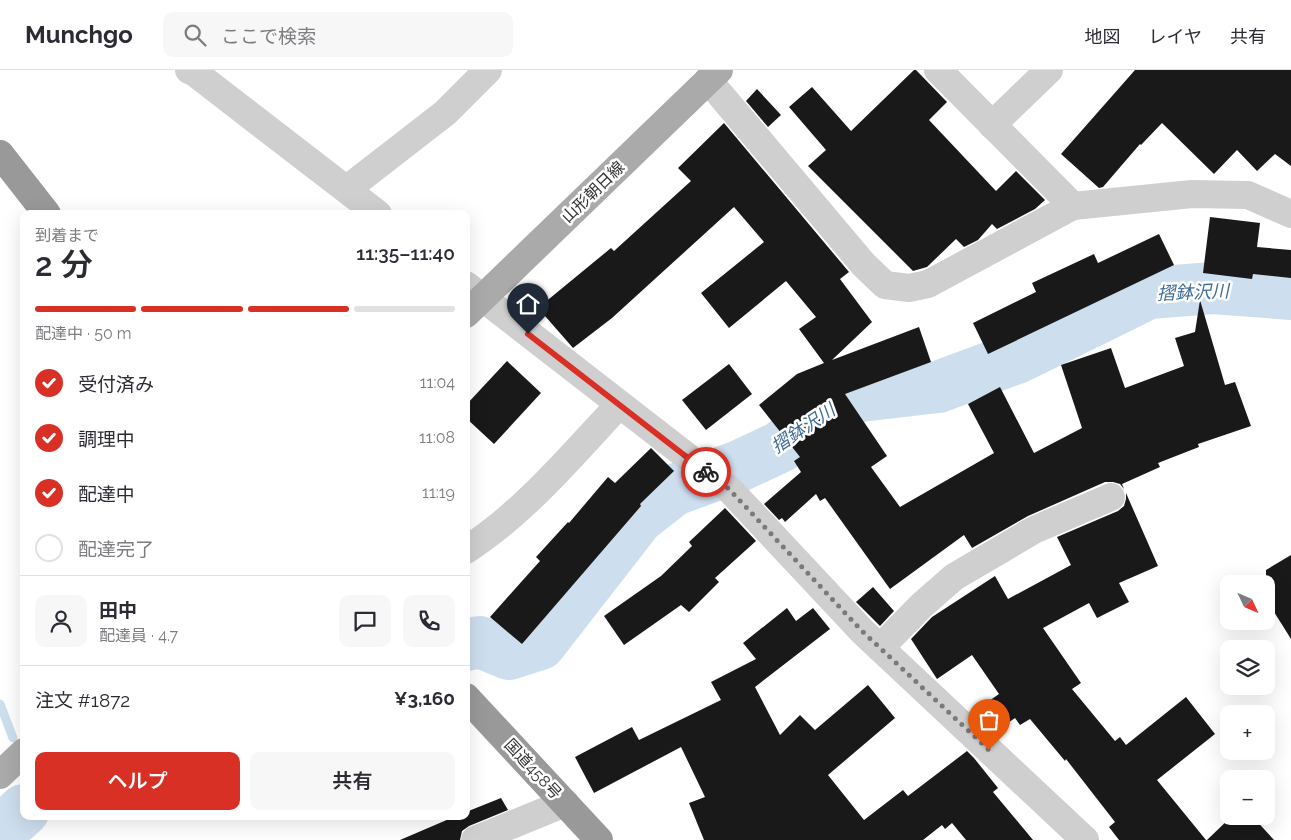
<!DOCTYPE html>
<html lang="ja">
<head>
<meta charset="utf-8">
<style>
	:root { --surface:#fff; --page:#f7f7f7; --text:#2b2b33; --muted:#7c7c81; --line:#e1e1e2; --accent:#d93025 }
	body { margin:0; font-family:Raleway,"Noto Sans JP",sans-serif; background:var(--page); color:var(--text); height:100vh; display:flex; flex-direction:column; font-size:19px; white-space:nowrap }
	* { box-sizing:border-box; margin:0 }
	p { font-size:16px; color:var(--muted) }
	.icon { flex:none; width:28px; height:28px; fill:none; stroke:currentColor; stroke-width:2; stroke-linecap:round; stroke-linejoin:round }
	.map { position:relative; flex:1; overflow:hidden }
	.panel { position:absolute; left:20px; top:140px; width:450px; height:610px; display:flex; flex-direction:column; background:var(--surface); border-radius:10px; box-shadow:0 5px 20px #0002 }
	.panel>* { flex:none }
	.needle { width:32px; rotate:134deg }
	.controls { position:absolute; left:1220px; top:505px; display:grid; gap:10px }
	.controls a { display:grid; place-items:center; width:55px; height:55px; border-radius:10px; background:var(--surface); box-shadow:0 5px 20px #0002; font-size:25px }
	.pin { position:absolute; display:grid; place-items:center; width:42px; height:42px; color:#fff; margin:-51px -21px; border-radius:50% 50% 50% 0; rotate:-45deg; box-shadow:0 0 5px #0007 }
	.pin .icon { rotate:45deg }
	.courier { position:absolute; display:grid; place-items:center; width:50px; height:50px; margin:-25px; border:4px solid #d93025; border-radius:50%; background:#fff; color:#222; box-shadow:0 1px 6px #0007 }
	.head em { font-style:normal; font-weight:600 }
	.head div { display:flex; flex-direction:column-reverse }
	.head { display:flex; align-items:center; justify-content:space-between; height:85px; padding:0 15px }
	h1 { font-size:32px; font-weight:600; line-height:38px }
	.bar { display:grid; grid-template-columns:repeat(4,1fr); gap:8px 5px; align-content:center; height:60px; padding:0 15px }
	.bar i { height:6px; border-radius:4px; background:var(--line) }
	.bar .on { background:var(--accent) }
	.bar p { grid-column:span 4 }
	.line { display:flex; align-items:center; gap:12px; padding:0 15px; border-top:1px solid var(--line) }
	.line div { flex:1 }
	.round { display:grid; place-items:center; flex:none; width:52px; height:52px; border-radius:10px; background:var(--page) }
	ol { padding:0 15px; list-style:none }
	li { display:flex; align-items:center; gap:15px; height:55px }
	li p { margin-inline-start:auto }
	li .icon { padding:5px; border-radius:50%; background:var(--accent); color:#fff; stroke-width:4 }
	li:last-child { color:var(--muted) }
	li i { width:28px; height:28px; border:2px solid var(--line); border-radius:50% }
	.button { display:flex; gap:10px; margin-top:auto; padding:10px 15px }
	.button a { flex:1; height:58px; border-radius:10px; background:var(--accent); color:#fff; font-size:20px; font-weight:600; line-height:58px; text-align:center }
	.button a+a { background:var(--page); color:var(--text) }
	header { display:flex; align-items:center; gap:30px; box-sizing:border-box; height:70px; padding:0 25px; background:var(--surface); border-bottom:1px solid var(--line) }
	header strong { font-size:24px }
	nav { display:flex; gap:28px; margin-inline-start:auto; font-size:18px }
	.search { width:350px; height:45px; background:var(--page); display:flex; align-items:center; gap:12px; box-sizing:border-box; padding:0 18px; border-radius:10px; color:var(--muted); font-size:19px }
	.map>svg:first-child { display:block }
</style>
</head>
<body>
<header>
<strong>Munchgo</strong>
<div class="search"><svg class="icon" aria-label="search" viewBox="0 0 24 24"><circle cx="10" cy="10" r="6"/><path d="M15 15l6 6"/></svg>ここで検索</div>
<nav><a>地図</a><a>レイヤ</a><a>共有</a></nav>
</header>
<div class="map">
<svg width="1291" height="770" viewBox="0 0 1291 770">
	<rect width="100%" height="100%" fill="#fff"/>
	<g fill="none" stroke-linecap="round" stroke-linejoin="round">
		<polyline stroke="#cddeee" stroke-width="9" points="0,634 13,668"/>
		<g stroke="#cddeee" stroke-width="52">
			<polyline points="466,575 480,572 509,584 540,574 638,448 674,420 737,397 780,377 838,333 861,326 938,317 1019,287 1149,223 1213,218 1291,224"/>
			<polyline points="0,762 24,740"/>
		</g>
	</g>
	<g fill="#191919">
		<polygon points="914,0 916,0 947,32 929,50 996,121 1016,101 1045,130 1035,139 997,159 992,154 978,170 964,177 956,169 927,197 913,201 808,96 826,80 789,37 812,17 851,61"/>
		<polygon points="1135,0 1291,0 1291,96 1275,84 1257,101 1237,80 1214,104 1162,53 1141,75 1140,74 1103,117 1099,118 1061,84"/>
		<polygon points="757,19 781,45 768,57 746,31"/>
		<polygon points="724,53 849,202 840,209 872,252 832,290 919,257 931,292 845,324 887,386 871,397 900,437 994,383 968,334 1000,317 1034,383 1082,358 1061,295 1111,278 1125,318 1184,296 1175,268 1195,262 1200,230 1225,315 1235,312 1251,356 1198,374 1199,377 1158,393 1160,397 1122,414 1124,419 1120,414 1113,412 1105,412 1028,446 972,478 964,465 890,519 825,428 820,431 816,424 785,452 782,448 779,450 764,434 801,402 794,391 800,387 759,335 797,304 824,293 799,259 816,247 786,211 729,258 701,223 764,172 734,137 612,248 573,278 538,238 611,178 614,181 691,111 678,98"/>
		<polygon points="1210,147 1260,153 1257,177 1291,180 1291,208 1253,204 1252,209 1203,203"/>
		<polygon points="1159,164 1174,195 988,284 973,253 1036,222 1032,213 1094,184 1098,193"/>
		<polygon points="507,291 541,323 494,374 466,348 466,335"/>
		<polygon points="729,294 752,324 706,360 682,330"/>
		<polygon points="651,378 674,401 640,434 641,436 522,574 490,547 540,491 536,487 568,452 569,453 608,407 615,413"/>
		<polygon points="1126,423 1158,496 1119,513 1129,532 1097,548 1089,533 1043,558 1081,613 1072,619 1115,671 1120,667 1126,675 1186,627 1215,664 1157,710 1206,770 1119,770 1109,757 1115,752 1066,689 1065,691 1030,649 1020,655 1015,648 993,663 972,643 999,624 972,585 937,609 911,569 932,547 995,506 1008,529 1071,495 1057,467 1118,441 1124,436 1126,429"/>
		<polygon points="725,438 756,471 715,508 719,512 689,542 681,535 624,575 604,546 661,506 692,476 689,472"/>
		<polygon points="1291,485 1291,569 1266,529 1266,500"/>
		<polygon points="873,517 894,541 880,556 856,532"/>
		<polygon points="787,538 796,551 813,538 830,559 755,617 780,665 800,645 815,660 868,615 895,648 828,705 864,750 903,720 908,726 967,681 974,688 998,718 993,722 1033,770 966,770 952,753 945,759 942,755 923,770 704,770 689,733 705,727 681,677 594,723 575,687 632,657 639,670 721,630 711,612 756,589 743,573"/>
		<polygon points="501,728 508,740 469,756 462,761 460,770 400,770 456,746 466,746 466,742"/>
		<polygon points="1232,746 1252,746 1274,770 1207,770"/>
	</g>
	<g fill="none" stroke-linecap="round" stroke-linejoin="round">
		<g stroke="#cfcfcf" stroke-width="28">
			<polyline points="189,0 195,3 378,144"/>
			<polyline points="938,0 1073,136 1192,124 1248,125 1291,144"/>
			<polyline points="708,10 864,195 885,215 909,218 928,214 1073,136"/>
			<polyline points="992,55 1049,0"/>
			<polyline points="347,119 445,43 488,0"/>
			<polyline points="466,215 729,419 862,561 1085,770"/>
			<path d="M466,480c59,-38 105,-94 153,-145"/>
			<polyline points="880,578 921,536 954,507 1034,460 1111,427"/>
			<polyline points="475,770 565,733"/>
		</g>
		<g stroke="#aaa" stroke-width="28">
			<polyline points="466,244 719,0"/>
			<polyline points="0,705 24,682"/>
		</g>
		<g stroke="#999" stroke-width="28">
			<polyline points="0,84 47,144"/>
			<polyline points="466,627 599,770"/>
		</g>
	</g>
	<g fill="none" stroke-linecap="round" stroke-linejoin="round">
		<polyline stroke="#7a7a7a" stroke-width="5" stroke-dasharray="0 9" points="706,402 729,419 862,561 989,680"/>
		<polyline stroke="#d93025" stroke-width="6" points="528,264 706,402"/>
	</g>
	<g text-anchor="middle" dominant-baseline="central" stroke-width="5" stroke-linejoin="round" paint-order="stroke">
		<g font-size="16" fill="#323232" stroke="#fff">
			<text transform="translate(593 122) rotate(-44)">山形朝日線</text>
			<text transform="translate(533 699) rotate(47)">国道458号</text>
		</g>
		<g font-size="18" font-style="italic" fill="#3e6c96" stroke="#fff">
			<text transform="translate(1193 222) rotate(-2)">摺鉢沢川</text>
			<text transform="translate(803 358) rotate(-34)">摺鉢沢川</text>
		</g>
	</g>
</svg>
<div class="controls">
<a><svg class="needle" viewBox="-14 -14 28 28"><path d="M0-13l5 13h-10z" fill="#e53935"/><path d="M0 13l5-13h-10z" fill="#7c7c81"/></svg></a>
<a><svg class="icon" aria-label="layers" viewBox="0 0 24 24"><path d="M12 4l9 5-9 5-9-5zM3 14l9 5 9-5"/></svg></a>
<a>+</a>
<a>−</a>
</div>
<div class="pin" style="left:989px;top:680px;background:#ea580c"><svg class="icon" aria-label="bag" viewBox="0 0 24 24"><path d="M5 8h14l-1 12H6zM9 8a3 3 0 0 1 6 0"/></svg></div>
<div class="pin" style="left:528px;top:264px;background:#1f2937"><svg class="icon" aria-label="home" viewBox="0 0 24 24"><path d="M3 11l9-7 9 7M6 9v11h12V9"/></svg></div>
<div class="courier" style="left:706px;top:402px"><svg class="icon" aria-label="bike" viewBox="0 0 24 24"><circle cx="6" cy="16" r="4"/><circle cx="18" cy="16" r="4"/><path d="M6 16l4-8h5l3 8M10 8l3 8H6M13 5h3"/></svg></div>
<section class="panel">
<div class="head"><div><h1>2 分</h1><p>到着まで</p></div><em>11:35–11:40</em></div>
<div class="bar"><i class="on"></i><i class="on"></i><i class="on"></i><i></i><p>配達中 · 50 m</p></div>
<ol>
<li><svg class="icon" aria-label="check" viewBox="0 0 24 24"><path d="M5 12l5 5 9-10"/></svg>受付済み<p>11:04</p></li>
<li><svg class="icon" aria-label="check" viewBox="0 0 24 24"><path d="M5 12l5 5 9-10"/></svg>調理中<p>11:08</p></li>
<li><svg class="icon" aria-label="check" viewBox="0 0 24 24"><path d="M5 12l5 5 9-10"/></svg>配達中<p>11:19</p></li>
<li><i></i>配達完了</li>
</ol>
<div class="line" style="height:90px"><a class="round"><svg class="icon" aria-label="person" viewBox="0 0 24 24"><circle cx="12" cy="8" r="4"/><path d="M4 21q1-7 8-7t8 7"/></svg></a><div><b>田中</b><p>配達員 · 4.7</p></div><a class="round"><svg class="icon" aria-label="chat" viewBox="0 0 24 24"><path d="M4 5h16v11H9l-5 4z"/></svg></a><a class="round"><svg class="icon" aria-label="phone" viewBox="0 0 24 24"><path d="M5 4h4l2 5-3 2q2 4 5 5l2-3 5 2v4C11 20 4 13 5 4z"/></svg></a></div>
<div class="line" style="height:65px"><div>注文 #1872</div><b>¥3,160</b></div>
<div class="button"><a>ヘルプ</a><a>共有</a></div>
</section>
</div>
</body>
</html>
